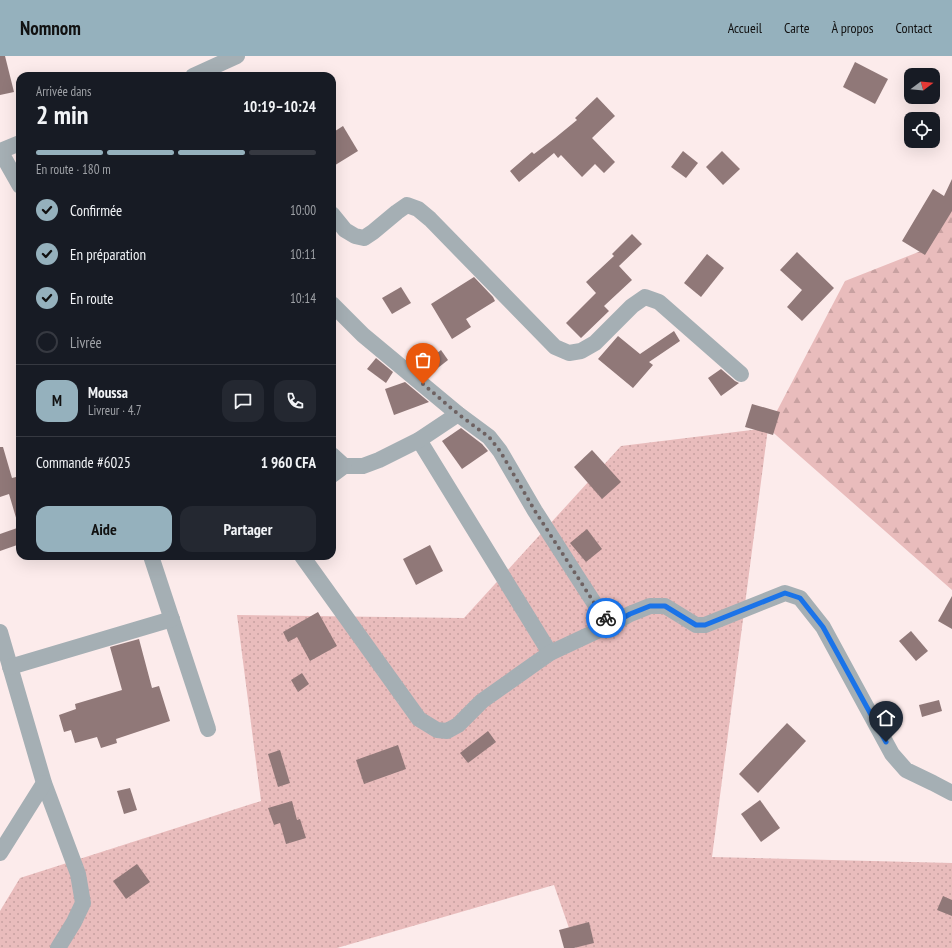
<!DOCTYPE html>
<html lang="fr">
<head>
<meta charset="utf-8">
<style>
	:root { --surface:#171b24; --page:#242831; --text:#f1f3f6; --muted:#9ea1a6; --line:#363941; --accent:#95b1bd }
	body { margin:0; font-family:"PT Sans Narrow",sans-serif; background:var(--page); color:var(--text); height:100vh; display:flex; flex-direction:column; font-size:15px; white-space:nowrap }
	* { box-sizing:border-box; margin:0 }
	p { font-size:13px; color:var(--muted) }
	.icon { flex:none; width:22px; height:22px; fill:none; stroke:currentColor; stroke-width:2; stroke-linecap:round; stroke-linejoin:round }
	.map { position:relative; flex:1; overflow:hidden }
	.details { position:absolute; left:16px; top:16px; width:320px; height:488px; display:flex; flex-direction:column; background:var(--surface); border-radius:12px; box-shadow:0 4px 16px #0002 }
	.details>* { flex:none }
	.needle { width:26px; rotate:74deg }
	.buttons { position:absolute; left:904px; top:12px; display:grid; gap:8px }
	.buttons a { display:grid; place-items:center; width:36px; height:36px; border-radius:8px; background:var(--surface); box-shadow:0 4px 16px #0002; font-size:20px }
	.pin { position:absolute; display:grid; place-items:center; width:34px; height:34px; color:#fff; margin:-41px -17px; border-radius:50% 50% 50% 0; rotate:-45deg; box-shadow:0 0 4px #0007 }
	.pin .icon { rotate:45deg }
	.courier { position:absolute; display:grid; place-items:center; width:40px; height:40px; margin:-20px; border:3px solid #1a73e8; border-radius:50%; background:#fff; color:#222; box-shadow:0 1px 5px #0007 }
	.headline em { font-style:normal; font-weight:600 }
	.headline div { display:flex; flex-direction:column-reverse }
	.headline { display:flex; align-items:center; justify-content:space-between; height:68px; padding:0 20px }
	h1 { font-size:26px; font-weight:600; line-height:30px }
	.bar { display:grid; grid-template-columns:repeat(4,1fr); gap:6px 4px; align-content:center; height:48px; padding:0 20px }
	.bar i { height:5px; border-radius:3px; background:var(--line) }
	.bar .on { background:var(--accent) }
	.bar p { grid-column:span 4 }
	.line { display:flex; align-items:center; gap:10px; padding:0 20px; border-top:1px solid var(--line) }
	.line div { flex:1 }
	.round { display:grid; place-items:center; flex:none; width:42px; height:42px; border-radius:12px; background:var(--page) }
	ol { padding:0 20px; list-style:none }
	li { display:flex; align-items:center; gap:12px; height:44px }
	li p { margin-inline-start:auto }
	li .icon { padding:4px; border-radius:50%; background:var(--accent); color:#111; stroke-width:4 }
	li:last-child { color:var(--muted) }
	li i { width:22px; height:22px; border:2px solid var(--line); border-radius:50% }
	.action { display:flex; gap:8px; margin-top:auto; padding:8px 20px }
	.action a { flex:1; height:46px; border-radius:12px; background:var(--accent); color:#111; font-size:16px; font-weight:600; line-height:46px; text-align:center }
	.action a+a { background:var(--page); color:var(--text) }
	header { display:flex; align-items:center; gap:24px; box-sizing:border-box; height:56px; padding:0 20px; background:var(--accent); color:#111 }
	header strong { font-size:19px }
	nav { display:flex; gap:22px; margin-inline-start:auto; font-size:14px }
	.map>svg:first-child { display:block }
</style>
</head>
<body>
<header>
<strong>Nomnom</strong>
<nav><a>Accueil</a><a>Carte</a><a>À propos</a><a>Contact</a></nav>
</header>
<div class="map">
<svg width="952" height="892" viewBox="0 0 952 892">
	<defs>
		<pattern id="grass-dots" width="8" height="8" patternUnits="userSpaceOnUse"><rect width="8" height="8" fill="#e9bcbc"/><path d="M2 2h.1M6 6h.1" fill="none" stroke="#c8a1a1" stroke-width="1.8" stroke-linecap="round"/></pattern>
		<pattern id="forest-firs" width="22" height="20" patternUnits="userSpaceOnUse"><rect width="22" height="20" fill="#e9bcbc"/><path d="M5 1l3.5 6h-7zM16 11l3.5 6h-7z" fill="#c8a1a1"/></pattern>
	</defs>
	<rect width="100%" height="100%" fill="#fcebeb"/>
	<polygon fill="url(#grass-dots)" points="768,372 712,801 952,807 952,892 576,892 554,829 337,892 0,892 0,855 20,822 261,745 237,559 464,562 621,390"/>
	<polygon fill="url(#forest-firs)" points="952,136 952,534 768,372 845,225 921,195"/>
	<g fill="#907878">
		<polygon points="0,0 5,0 14,36 0,39"/>
		<polygon points="855,6 888,23 875,48 843,31"/>
		<polygon points="597,41 615,60 592,82 615,106 604,117 595,108 582,121 561,99 558,102 554,97 519,126 510,115 532,96 534,98 555,82 577,64 575,62"/>
		<polygon points="343,70 358,95 332,111 332,77"/>
		<polygon points="683,95 698,107 686,122 671,111"/>
		<polygon points="722,95 740,113 723,129 706,111"/>
		<polygon points="952,123 952,155 925,199 902,185 933,133 944,140"/>
		<polygon points="632,178 642,188 619,210 632,224 604,250 609,255 581,282 566,267 596,237 586,226 614,200 612,198"/>
		<polygon points="797,196 834,232 802,265 787,251 802,234 780,214"/>
		<polygon points="707,198 724,212 701,241 684,227"/>
		<polygon points="474,221 493,241 495,245 466,263 471,271 452,283 431,248"/>
		<polygon points="401,231 411,247 392,258 382,242"/>
		<polygon points="674,275 680,285 649,306 653,309 633,332 598,303 618,280 640,298"/>
		<polygon points="441,294 448,304 434,315 427,305"/>
		<polygon points="376,302 393,316 386,327 367,313"/>
		<polygon points="721,313 735,325 739,327 721,340 708,322"/>
		<polygon points="405,326 429,346 394,359 385,333"/>
		<polygon points="752,348 780,356 773,379 745,371"/>
		<polygon points="461,372 482,388 488,395 462,413 442,385"/>
		<polygon points="0,391 3,391 12,422 20,420 20,465 17,465 9,438 0,441"/>
		<polygon points="592,394 621,426 602,443 574,411"/>
		<polygon points="20,471 20,488 0,495 0,478"/>
		<polygon points="587,473 602,493 586,506 570,487"/>
		<polygon points="430,489 443,515 416,529 403,503"/>
		<polygon points="952,540 952,573 938,565"/>
		<polygon points="318,556 337,590 310,605 297,581 288,586 283,576"/>
		<polygon points="911,575 928,595 916,605 899,585"/>
		<polygon points="139,583 152,632 159,630 170,665 116,683 117,687 101,692 97,681 75,687 71,674 64,676 59,659 76,653 75,648 122,634 110,591"/>
		<polygon points="302,617 309,628 298,636 291,624"/>
		<polygon points="939,644 942,655 922,661 919,649"/>
		<polygon points="787,667 806,685 758,737 739,718"/>
		<polygon points="488,675 496,686 468,707 460,697"/>
		<polygon points="398,689 406,713 364,728 356,704"/>
		<polygon points="280,694 290,727 278,731 268,698"/>
		<polygon points="130,732 137,754 124,758 117,735"/>
		<polygon points="760,744 780,772 761,786 741,758"/>
		<polygon points="292,745 297,764 300,763 306,782 286,788 280,767 274,769 268,752"/>
		<polygon points="137,808 150,826 126,843 113,825"/>
		<polygon points="943,840 952,844 952,860 937,854"/>
		<polygon points="589,866 594,887 574,892 564,892 559,874"/>
	</g>
	<g fill="none" stroke-linecap="round" stroke-linejoin="round">
		<g stroke="#a5afb4" stroke-width="16">
			<polyline points="193,20 237,0"/>
			<polyline points="0,95 20,130"/>
			<polyline points="0,95 20,87"/>
			<polyline points="332,158 345,174 355,180 364,182 373,176 397,156 407,149 418,153 430,163 555,291 569,297 581,295 595,287 632,250 645,241 659,246 741,318"/>
			<polyline points="332,248 363,279 458,358 489,381 500,395 535,455 578,522 600,556 612,568 630,558 650,550 665,550 696,569 705,569 785,537 800,542 823,571 892,698 906,714 933,727 952,737"/>
			<polyline points="419,384 550,597"/>
			<polyline points="332,399 344,410 363,410 379,404 419,384 458,358"/>
			<polyline points="332,419 344,410"/>
			<polyline points="151,500 208,673"/>
			<polyline points="302,500 419,663 437,674 447,675 458,669 482,645 550,597 612,568"/>
			<polyline points="0,576 44,727 78,818 83,847 74,866 58,892"/>
			<polyline points="10,611 172,563"/>
			<polyline points="0,797 44,727"/>
		</g>
	</g>
	<g fill="none" stroke-linecap="round" stroke-linejoin="round">
		<polyline stroke="#6e6262" stroke-width="4" stroke-dasharray="0 7.2" points="423,328 458,358 489,381 500,395 535,455 593,545 600,556 606,562"/>
		<polyline stroke="#1a73e8" stroke-width="5" points="606,562 612,568 630,558 650,550 665,550 696,569 705,569 785,537 800,542 823,571 886,686"/>
	</g>
</svg>
<div class="buttons">
<a><svg class="needle" viewBox="-14 -14 28 28"><path d="M0-13l5 13h-10z" fill="#e53935"/><path d="M0 13l5-13h-10z" fill="#9ea1a6"/></svg></a>
<a><svg class="icon" aria-label="locate" viewBox="0 0 24 24"><circle cx="12" cy="12" r="6"/><path d="M12 2v4M12 18v4M2 12h4M18 12h4"/></svg></a>
</div>
<div class="pin" style="left:423px;top:328px;background:#ea580c"><svg class="icon" aria-label="bag" viewBox="0 0 24 24"><path d="M5 8h14l-1 12H6zM9 8a3 3 0 0 1 6 0"/></svg></div>
<div class="pin" style="left:886px;top:686px;background:#1f2937"><svg class="icon" aria-label="home" viewBox="0 0 24 24"><path d="M3 11l9-7 9 7M6 9v11h12V9"/></svg></div>
<div class="courier" style="left:606px;top:562px"><svg class="icon" aria-label="bike" viewBox="0 0 24 24"><circle cx="6" cy="16" r="4"/><circle cx="18" cy="16" r="4"/><path d="M6 16l4-8h5l3 8M10 8l3 8H6M13 5h3"/></svg></div>
<section class="details">
<div class="headline"><div><h1>2 min</h1><p>Arrivée dans</p></div><em>10:19–10:24</em></div>
<div class="bar"><i class="on"></i><i class="on"></i><i class="on"></i><i></i><p>En route · 180 m</p></div>
<ol>
<li><svg class="icon" aria-label="check" viewBox="0 0 24 24"><path d="M5 12l5 5 9-10"/></svg>Confirmée<p>10:00</p></li>
<li><svg class="icon" aria-label="check" viewBox="0 0 24 24"><path d="M5 12l5 5 9-10"/></svg>En préparation<p>10:11</p></li>
<li><svg class="icon" aria-label="check" viewBox="0 0 24 24"><path d="M5 12l5 5 9-10"/></svg>En route<p>10:14</p></li>
<li><i></i>Livrée</li>
</ol>
<div class="line" style="height:72px"><b class="round" style="background:var(--accent);color:#111">M</b><div><b>Moussa</b><p>Livreur · 4.7</p></div><a class="round"><svg class="icon" aria-label="chat" viewBox="0 0 24 24"><path d="M4 5h16v11H9l-5 4z"/></svg></a><a class="round"><svg class="icon" aria-label="phone" viewBox="0 0 24 24"><path d="M5 4h4l2 5-3 2q2 4 5 5l2-3 5 2v4C11 20 4 13 5 4z"/></svg></a></div>
<div class="line" style="height:52px"><div>Commande #6025</div><b>1 960 CFA</b></div>
<div class="action"><a>Aide</a><a>Partager</a></div>
</section>
</div>
</body>
</html>
